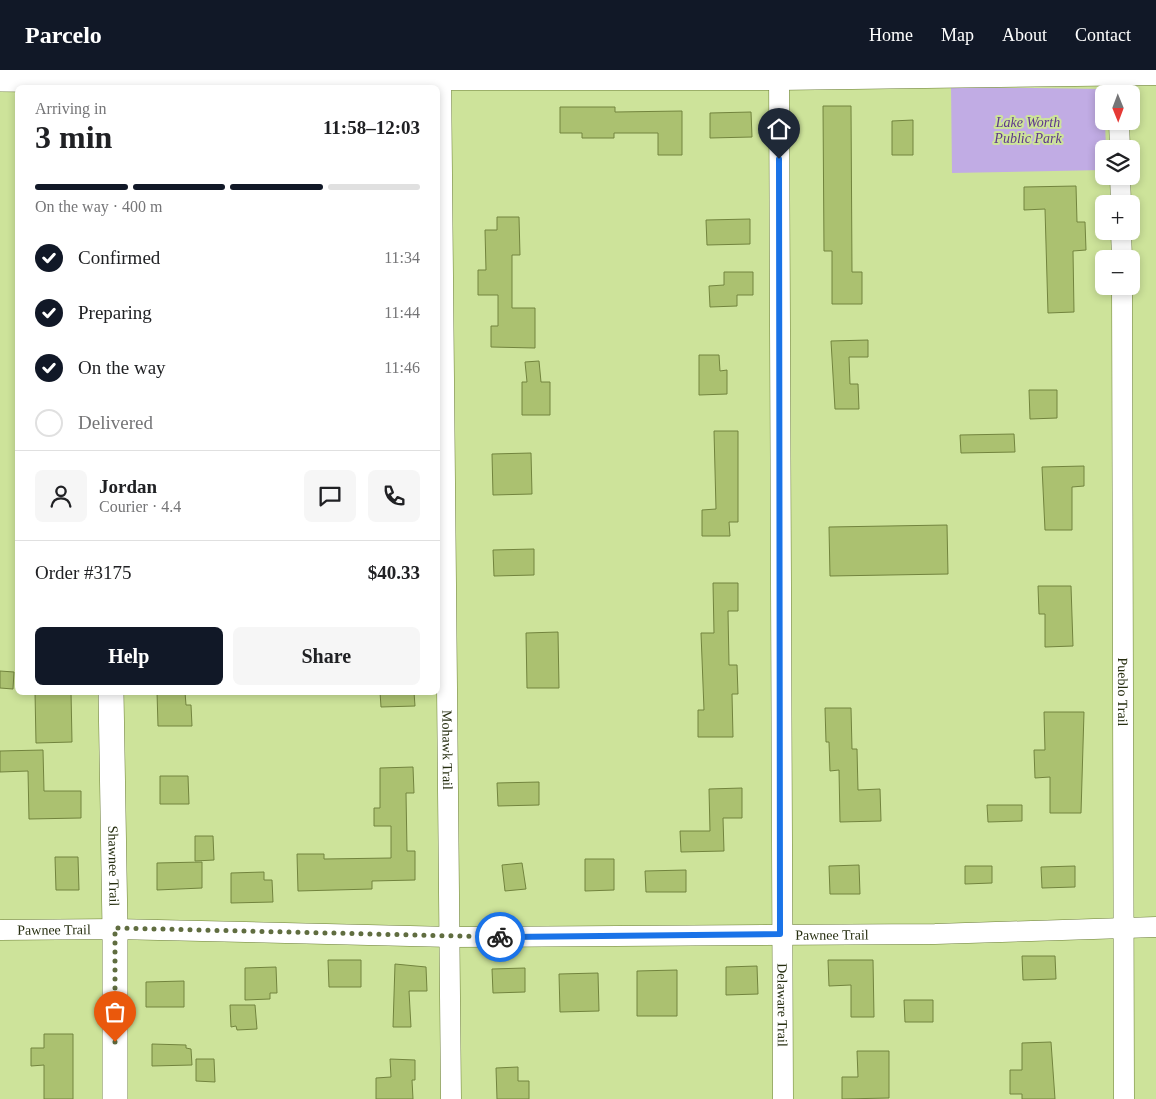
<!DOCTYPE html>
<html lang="en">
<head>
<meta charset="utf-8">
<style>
	:root { --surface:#fff; --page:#f6f6f6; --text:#202124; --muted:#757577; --line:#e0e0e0; --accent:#111827 }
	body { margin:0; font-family:"Times New Roman",serif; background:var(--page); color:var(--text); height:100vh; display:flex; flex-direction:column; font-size:19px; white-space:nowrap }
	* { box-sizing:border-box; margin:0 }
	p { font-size:16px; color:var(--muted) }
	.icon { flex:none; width:28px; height:28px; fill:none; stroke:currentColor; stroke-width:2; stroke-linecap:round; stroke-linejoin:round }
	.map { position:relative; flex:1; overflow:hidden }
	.details { position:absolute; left:15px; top:15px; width:425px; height:610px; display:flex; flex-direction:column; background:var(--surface); border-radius:8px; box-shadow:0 2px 8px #0003 }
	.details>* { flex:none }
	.needle { width:32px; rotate:179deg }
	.buttons { position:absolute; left:1095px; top:15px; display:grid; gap:10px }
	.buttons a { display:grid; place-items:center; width:45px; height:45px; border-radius:8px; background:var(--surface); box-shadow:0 2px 8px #0003; font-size:25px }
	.pin { position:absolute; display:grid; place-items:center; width:42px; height:42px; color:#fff; margin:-51px -21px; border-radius:50% 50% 50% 0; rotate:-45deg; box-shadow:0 0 5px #0007 }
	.pin .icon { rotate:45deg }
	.courier { position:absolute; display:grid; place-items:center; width:50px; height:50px; margin:-25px; border:4px solid #1a73e8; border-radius:50%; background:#fff; color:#222; box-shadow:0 1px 6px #0007 }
	.head em { font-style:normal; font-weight:600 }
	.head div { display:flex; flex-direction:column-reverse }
	.head { display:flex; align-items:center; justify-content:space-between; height:85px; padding:0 20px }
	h1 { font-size:32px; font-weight:600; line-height:38px }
	.bar { display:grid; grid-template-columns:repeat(4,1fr); gap:8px 5px; align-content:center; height:60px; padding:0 20px }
	.bar i { height:6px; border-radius:4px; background:var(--line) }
	.bar .active { background:var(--accent) }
	.bar p { grid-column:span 4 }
	.line { display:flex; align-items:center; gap:12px; padding:0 20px; border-top:1px solid var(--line) }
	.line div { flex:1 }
	.round { display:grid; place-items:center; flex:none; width:52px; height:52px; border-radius:8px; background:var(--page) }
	ol { padding:0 20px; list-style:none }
	li { display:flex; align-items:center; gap:15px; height:55px }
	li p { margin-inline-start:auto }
	li .icon { padding:5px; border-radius:50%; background:var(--accent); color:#fff; stroke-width:4 }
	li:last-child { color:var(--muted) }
	li i { width:28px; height:28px; border:2px solid var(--line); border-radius:50% }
	.action { display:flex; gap:10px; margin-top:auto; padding:10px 20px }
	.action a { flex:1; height:58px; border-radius:8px; background:var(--accent); color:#fff; font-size:20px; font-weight:600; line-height:58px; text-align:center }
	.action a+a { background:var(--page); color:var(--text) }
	header { display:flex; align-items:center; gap:30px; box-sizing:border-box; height:70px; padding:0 25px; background:var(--accent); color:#fff }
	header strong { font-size:24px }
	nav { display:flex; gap:28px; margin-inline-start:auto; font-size:18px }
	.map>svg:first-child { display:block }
</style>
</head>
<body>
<header>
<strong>Parcelo</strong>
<nav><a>Home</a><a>Map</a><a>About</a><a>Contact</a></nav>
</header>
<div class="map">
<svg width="1156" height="1029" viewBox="0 0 1156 1029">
	<rect width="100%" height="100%" fill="#cde39a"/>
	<polygon fill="#c1ace4" points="951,17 1103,19 1106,23 1104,24 1106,79 1104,79 1104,100 952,103"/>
	<g fill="#abc170" stroke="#72843e">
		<polygon points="823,36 851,36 852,202 862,202 862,234 832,234 832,181 824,181"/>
		<polygon points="560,37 615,37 615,42 682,41 682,85 658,85 658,63 614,63 614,68 582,68 582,63 560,63"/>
		<polygon points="751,42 752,67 710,68 710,43"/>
		<polygon points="913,50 913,85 892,85 892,51"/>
		<polygon points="1076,116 1077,152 1085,152 1086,180 1073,181 1074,242 1048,243 1045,139 1024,140 1024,117"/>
		<polygon points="497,147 519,147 520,185 512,185 512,238 535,238 535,278 491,277 491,256 498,256 498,225 478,225 478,200 486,200 485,160 497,160"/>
		<polygon points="750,149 750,174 707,175 706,150"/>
		<polygon points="724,202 753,202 753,225 737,225 737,236 710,237 709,216 724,215"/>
		<polygon points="868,270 868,287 849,287 850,314 858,314 859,339 835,339 831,271"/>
		<polygon points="699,285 719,285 720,301 727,300 727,324 699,325"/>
		<polygon points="539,291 541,312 550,312 550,345 522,345 522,312 527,312 525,292"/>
		<polygon points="1029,320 1057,320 1057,348 1030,349"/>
		<polygon points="714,361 738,361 738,452 729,452 730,466 702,466 702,440 716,439"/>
		<polygon points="1014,364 1015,382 961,383 960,365"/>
		<polygon points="531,383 532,424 493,425 492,384"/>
		<polygon points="1084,396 1084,416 1072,417 1072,460 1045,460 1042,397"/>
		<polygon points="947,455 948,504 830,506 829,457"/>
		<polygon points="534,479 534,505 494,506 493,480"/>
		<polygon points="713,513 738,513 738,541 728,541 729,595 737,595 738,624 732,624 733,667 698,667 698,640 704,640 701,563 714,563"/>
		<polygon points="1038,516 1071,516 1073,576 1045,577 1045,544 1039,544"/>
		<polygon points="558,562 559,618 527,618 526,563"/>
		<polygon points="0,601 14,602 13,619 0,618"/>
		<polygon points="35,622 71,622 72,672 36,673"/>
		<polygon points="157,622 185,622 186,635 191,635 192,656 158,656"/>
		<polygon points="380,622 414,622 415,636 381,637"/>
		<polygon points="825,638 851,638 852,679 857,679 858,720 880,719 881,751 840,752 839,700 830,701 829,672 826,672"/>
		<polygon points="1044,642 1084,642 1081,743 1050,743 1050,707 1035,708 1034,680 1045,680"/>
		<polygon points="43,680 44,721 81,721 81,748 29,749 28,701 0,702 0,681"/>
		<polygon points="413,697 414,723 406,723 407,781 415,781 415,810 372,811 372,819 298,821 297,784 324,784 324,789 391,788 391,756 374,756 374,738 380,738 380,698"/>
		<polygon points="160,706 188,706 189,734 160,734"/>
		<polygon points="539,712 539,735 498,736 497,713"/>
		<polygon points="742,718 742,748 723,748 724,781 681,782 680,761 710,761 709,719"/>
		<polygon points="987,735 1022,735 1022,751 988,752"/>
		<polygon points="195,766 213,766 214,790 195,791"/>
		<polygon points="55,787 78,787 79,820 56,820"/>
		<polygon points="585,789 614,789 614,820 585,821"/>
		<polygon points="202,792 202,818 157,820 157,793"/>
		<polygon points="522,793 526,819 505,821 502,795"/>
		<polygon points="859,795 860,824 830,824 829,796"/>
		<polygon points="965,796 992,796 992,813 965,814"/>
		<polygon points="1075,796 1075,817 1042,818 1041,797"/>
		<polygon points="686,800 686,822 646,822 645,801"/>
		<polygon points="264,802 264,810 272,810 273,832 231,833 231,803"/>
		<polygon points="1022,886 1055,886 1056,909 1023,910"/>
		<polygon points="328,890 361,890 361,917 329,917"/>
		<polygon points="828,890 873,890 874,947 851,947 851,915 829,916"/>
		<polygon points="395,894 426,897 427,921 409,921 411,957 393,957"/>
		<polygon points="757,896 758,924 726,925 726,897"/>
		<polygon points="276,897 277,923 270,923 270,929 245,930 245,898"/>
		<polygon points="525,898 525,922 493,923 492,899"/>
		<polygon points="677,900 677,946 637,946 637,901"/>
		<polygon points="598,903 599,941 560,942 559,904"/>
		<polygon points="184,911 184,937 146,937 146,912"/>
		<polygon points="904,930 933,930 933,952 905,952"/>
		<polygon points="230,935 255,935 257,959 237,960 236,956 231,957"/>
		<polygon points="44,964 73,964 73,1029 44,1029 44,995 31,996 31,978 44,978"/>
		<polygon points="1051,972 1055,1029 1022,1029 1022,1024 1010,1024 1010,1000 1022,1000 1022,973"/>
		<polygon points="152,974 186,975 186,978 191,979 192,995 152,996"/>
		<polygon points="857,981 889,981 889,1028 842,1029 842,1007 858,1007"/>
		<polygon points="196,989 214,989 215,1012 196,1011"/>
		<polygon points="390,989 415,990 415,1010 412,1010 413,1029 376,1029 376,1008 391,1007"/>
		<polygon points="518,997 518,1011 529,1011 529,1029 497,1029 496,998"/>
	</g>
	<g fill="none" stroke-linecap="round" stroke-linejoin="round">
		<g stroke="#6c7e38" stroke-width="21">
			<g id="minor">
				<polyline points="107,0 107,10 779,10 1156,5"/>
				<path id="s1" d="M441,0l10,1029"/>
				<path id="s2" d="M779,0l4,1029"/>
				<polyline points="1118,0 1119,24"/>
				<polyline points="1119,51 1120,79"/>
				<polyline points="1120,106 1121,134"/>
				<polyline points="1121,161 1122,189"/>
				<path id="s3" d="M1122,216l2,813"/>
				<path id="s4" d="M0,860l115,-1 336,8 484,-3 221,-7"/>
			</g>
		</g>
		<g stroke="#6c7e38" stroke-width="26">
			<g id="tertiary">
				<polyline points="0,9 107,10 107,18"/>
				<path id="s5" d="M111,622l4,237v170"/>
			</g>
		</g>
		<use href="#minor" stroke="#fff" stroke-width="20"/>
		<use href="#tertiary" stroke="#fff" stroke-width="25"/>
	</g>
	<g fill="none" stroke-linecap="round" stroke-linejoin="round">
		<polyline stroke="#606d40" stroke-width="5" stroke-dasharray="0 9" points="115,972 115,858 500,867"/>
		<polyline stroke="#1a73e8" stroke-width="6" points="500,867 780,864 779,89"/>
	</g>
	<g text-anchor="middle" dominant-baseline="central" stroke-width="4" stroke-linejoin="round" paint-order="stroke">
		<g font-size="14" font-style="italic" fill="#5d368c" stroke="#cde39a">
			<text x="1028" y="52">Lake Worth<tspan x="1028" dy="16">Public Park</tspan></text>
		</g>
		<g font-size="14" fill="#262e10" stroke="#cde39a">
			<text stroke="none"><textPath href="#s3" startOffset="406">Pueblo Trail</textPath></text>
			<text stroke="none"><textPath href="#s1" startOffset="680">Mohawk Trail</textPath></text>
			<text stroke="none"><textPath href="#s5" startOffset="174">Shawnee Trail</textPath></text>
			<text stroke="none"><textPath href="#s4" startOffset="54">Pawnee Trail</textPath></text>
			<text stroke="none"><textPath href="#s4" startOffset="832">Pawnee Trail</textPath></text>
			<text stroke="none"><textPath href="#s2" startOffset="935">Delaware Trail</textPath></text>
		</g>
	</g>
</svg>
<div class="buttons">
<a><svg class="needle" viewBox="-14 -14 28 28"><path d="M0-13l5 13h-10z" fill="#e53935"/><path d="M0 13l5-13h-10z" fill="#757577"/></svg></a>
<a><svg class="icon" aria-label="layers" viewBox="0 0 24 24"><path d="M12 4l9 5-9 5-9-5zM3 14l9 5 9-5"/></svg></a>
<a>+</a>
<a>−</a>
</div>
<div class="pin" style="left:115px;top:972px;background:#ea580c"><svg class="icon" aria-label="bag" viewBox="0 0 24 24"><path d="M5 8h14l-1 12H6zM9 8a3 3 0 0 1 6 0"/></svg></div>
<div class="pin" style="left:779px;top:89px;background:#1f2937"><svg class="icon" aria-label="home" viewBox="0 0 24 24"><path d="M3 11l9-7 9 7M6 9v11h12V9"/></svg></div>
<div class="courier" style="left:500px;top:867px"><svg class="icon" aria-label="bike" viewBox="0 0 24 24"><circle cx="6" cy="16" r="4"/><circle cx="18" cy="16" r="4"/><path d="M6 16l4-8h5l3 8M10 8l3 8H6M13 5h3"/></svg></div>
<section class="details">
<div class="head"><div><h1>3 min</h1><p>Arriving in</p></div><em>11:58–12:03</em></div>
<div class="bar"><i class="active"></i><i class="active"></i><i class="active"></i><i></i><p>On the way · 400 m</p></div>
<ol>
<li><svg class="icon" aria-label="check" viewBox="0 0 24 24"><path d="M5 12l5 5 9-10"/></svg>Confirmed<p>11:34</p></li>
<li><svg class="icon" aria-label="check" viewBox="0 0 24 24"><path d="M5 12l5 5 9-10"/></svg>Preparing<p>11:44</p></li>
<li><svg class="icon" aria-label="check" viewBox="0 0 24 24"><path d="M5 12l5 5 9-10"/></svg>On the way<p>11:46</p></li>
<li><i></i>Delivered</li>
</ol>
<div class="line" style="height:90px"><a class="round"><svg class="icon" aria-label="person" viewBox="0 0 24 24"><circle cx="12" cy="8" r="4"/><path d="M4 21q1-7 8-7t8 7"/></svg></a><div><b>Jordan</b><p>Courier · 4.4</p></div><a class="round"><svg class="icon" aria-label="chat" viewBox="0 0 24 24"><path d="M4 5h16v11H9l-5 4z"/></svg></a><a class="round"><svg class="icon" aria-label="phone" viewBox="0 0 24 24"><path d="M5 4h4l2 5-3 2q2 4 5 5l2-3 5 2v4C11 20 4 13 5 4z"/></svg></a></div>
<div class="line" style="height:65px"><div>Order #3175</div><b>$40.33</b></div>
<div class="action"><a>Help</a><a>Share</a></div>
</section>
</div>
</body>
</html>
